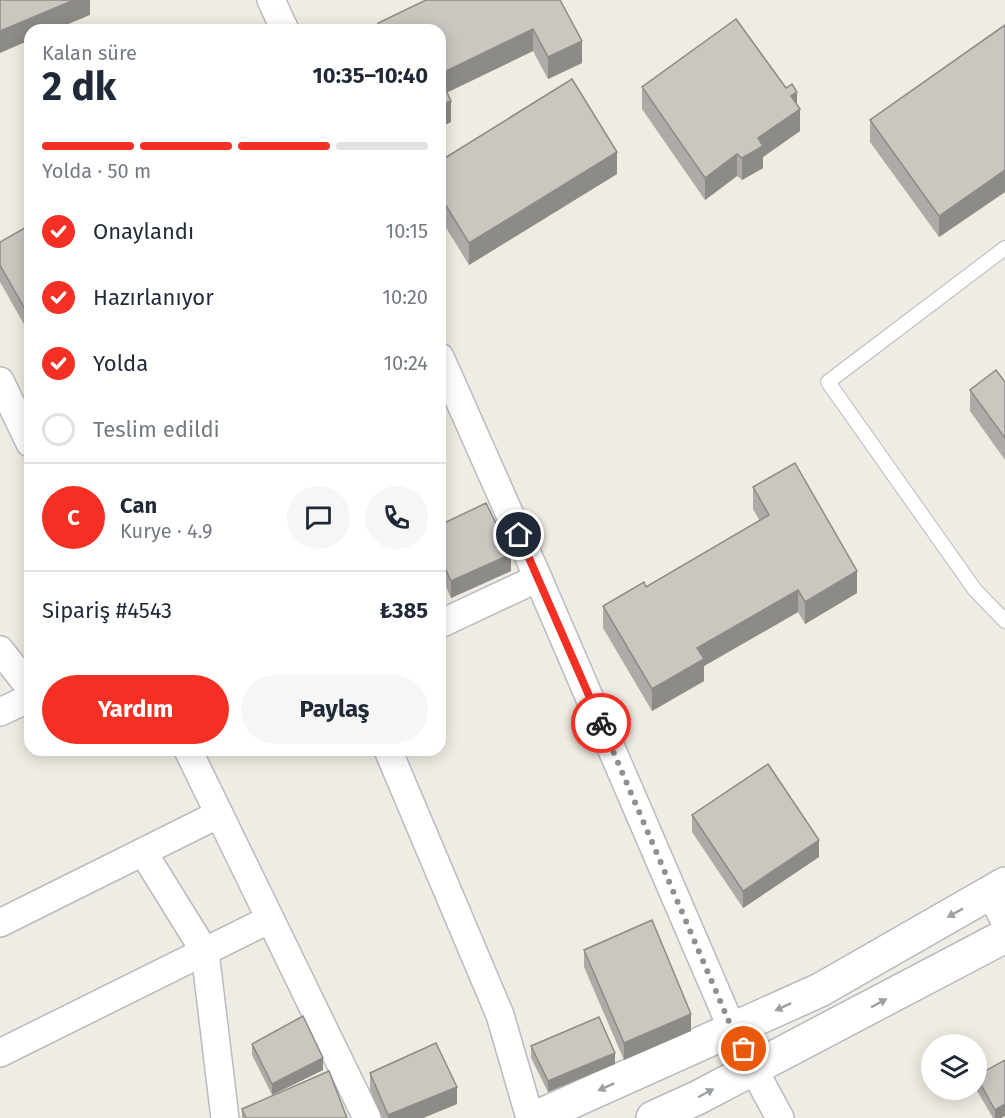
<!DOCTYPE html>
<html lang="tr">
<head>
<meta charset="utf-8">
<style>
	:root { --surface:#fff; --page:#f6f6f7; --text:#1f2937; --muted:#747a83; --line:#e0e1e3; --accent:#f42f24 }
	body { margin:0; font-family:"Fira Sans",sans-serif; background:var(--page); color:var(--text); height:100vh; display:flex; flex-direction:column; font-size:22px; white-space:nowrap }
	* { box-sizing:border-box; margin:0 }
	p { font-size:20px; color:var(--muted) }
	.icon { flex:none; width:33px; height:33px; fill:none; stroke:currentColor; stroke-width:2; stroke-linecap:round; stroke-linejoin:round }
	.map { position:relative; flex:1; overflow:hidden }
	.drawer { position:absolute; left:24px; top:24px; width:422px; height:732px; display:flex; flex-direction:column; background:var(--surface); border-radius:18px; box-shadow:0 3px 15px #0003 }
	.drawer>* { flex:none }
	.buttons { position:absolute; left:921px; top:1034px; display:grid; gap:12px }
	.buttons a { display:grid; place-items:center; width:66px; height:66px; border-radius:50%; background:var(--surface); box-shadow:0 3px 15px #0003; font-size:30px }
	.pin { position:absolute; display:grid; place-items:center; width:51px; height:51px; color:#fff; margin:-26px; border:3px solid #fff; border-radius:50%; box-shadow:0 2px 6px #0007 }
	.courier { position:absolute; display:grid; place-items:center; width:60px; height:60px; margin:-30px; border:4px solid #f42f24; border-radius:50%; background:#fff; color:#222; box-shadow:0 2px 8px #0007 }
	.summary em { font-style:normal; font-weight:700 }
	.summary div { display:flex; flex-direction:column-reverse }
	.summary { display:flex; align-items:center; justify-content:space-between; height:102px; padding:0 18px }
	h1 { font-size:39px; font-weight:700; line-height:45px }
	.bar { display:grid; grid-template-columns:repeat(4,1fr); gap:9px 6px; align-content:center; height:72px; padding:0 18px }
	.bar i { height:8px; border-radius:4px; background:var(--line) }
	.bar .on { background:var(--accent) }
	.bar p { grid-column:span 4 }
	.line { display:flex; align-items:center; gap:15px; padding:0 18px; border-top:2px solid var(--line) }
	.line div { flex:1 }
	.round { display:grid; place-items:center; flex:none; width:63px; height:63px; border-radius:32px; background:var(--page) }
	ol { padding:0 18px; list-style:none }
	li { display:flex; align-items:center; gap:18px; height:66px }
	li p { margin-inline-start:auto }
	li .icon { padding:6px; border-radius:50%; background:var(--accent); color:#fff; stroke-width:4 }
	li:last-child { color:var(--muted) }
	li i { width:33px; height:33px; border:3px solid var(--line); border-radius:50% }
	.primary-button { display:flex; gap:12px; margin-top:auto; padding:12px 18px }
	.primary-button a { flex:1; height:69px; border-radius:36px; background:var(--accent); color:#fff; font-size:24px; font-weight:700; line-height:69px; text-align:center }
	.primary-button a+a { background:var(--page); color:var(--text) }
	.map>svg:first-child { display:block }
</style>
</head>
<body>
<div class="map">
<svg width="1005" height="1118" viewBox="0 0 1005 1118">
	<rect width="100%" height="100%" fill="#efece3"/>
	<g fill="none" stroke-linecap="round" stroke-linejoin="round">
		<g stroke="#b8bbc0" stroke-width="16">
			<polyline id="lane" points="1005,248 828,382 975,590 1005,621"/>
		</g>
		<g stroke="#b8bbc0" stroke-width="30">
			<g id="street">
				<polyline points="271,0 285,30"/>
				<polyline points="440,357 538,578 733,1031 780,1118"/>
				<polyline points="0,381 30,443"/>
				<polyline points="440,624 538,578"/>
				<polyline points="0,650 30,688"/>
				<polyline points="0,712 30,698"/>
				<polyline points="188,750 367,1118"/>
				<polyline points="388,750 500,1015 530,1118"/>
				<polyline points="143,852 205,952 225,1118"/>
				<polyline points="991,893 1005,922"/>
				<polyline points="0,923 219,814"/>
				<polyline points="0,1053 270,919"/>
			</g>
		</g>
		<g stroke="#b6bac0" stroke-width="36">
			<g id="secondary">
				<polyline points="535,1118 820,990 1005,884"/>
				<polyline points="653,1118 697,1098 1005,936"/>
			</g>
		</g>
		<use href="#lane" stroke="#fff" stroke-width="14"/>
		<use href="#street" stroke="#fff" stroke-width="27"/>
		<use href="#secondary" stroke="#fff" stroke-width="33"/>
	</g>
	<g fill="#aeaaa5">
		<polygon points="560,0 582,63 548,79 533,51 447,92 451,122 440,127 440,30 378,30 378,23"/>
		<polygon points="1005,25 1005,192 939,237 870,142 870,120"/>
		<polygon points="642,87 797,105 800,131 763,157 763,168 742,180 737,176 705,200 642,109"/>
		<polygon points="440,161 617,174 469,265 440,218"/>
		<polygon points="30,225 30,335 0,282 0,242"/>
		<polygon points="1005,382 1005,460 970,411 970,390"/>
		<polygon points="753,487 857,593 805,624 798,612 704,666 704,681 652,711 603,628 603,606 646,587 760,521 753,509"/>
		<polygon points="440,525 511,571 451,598 440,574"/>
		<polygon points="692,815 819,857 743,908 692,832"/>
		<polygon points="584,950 691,1031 624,1060 584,967"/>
		<polygon points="252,1044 323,1070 272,1095 252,1055"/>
		<polygon points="531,1046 615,1064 548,1092 531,1058"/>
		<polygon points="370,1073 457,1104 423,1118 382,1118 370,1090"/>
		<polygon points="976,1076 1001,1118 993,1118 976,1089"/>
		<polygon points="242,1109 347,1118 242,1118"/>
	</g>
	<g fill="#8d8b86">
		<polygon points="74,0 90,0 90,15 54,30 30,30 30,40 0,53 0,31"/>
		<polygon points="533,29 533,51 440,96 440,74"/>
		<polygon points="582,41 582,63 548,79 548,57"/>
		<polygon points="797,92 797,111 800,109 800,131 763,157 763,168 742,180 742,158 791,96"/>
		<polygon points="451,101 451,122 440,127 440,105"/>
		<polygon points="617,152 617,174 469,265 469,243"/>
		<polygon points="737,154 737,176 705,200 705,178"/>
		<polygon points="1005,170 1005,192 939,237 939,216"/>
		<polygon points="511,554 511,571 451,598 451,581"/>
		<polygon points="857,571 857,593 805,624 805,602"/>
		<polygon points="798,590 798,612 704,666 704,681 652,711 652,689 697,648"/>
		<polygon points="819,840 819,857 743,908 743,891"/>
		<polygon points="691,1014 691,1031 624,1060 624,1043"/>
		<polygon points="615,1053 615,1064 548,1092 548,1081"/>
		<polygon points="323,1058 323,1070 272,1095 272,1084"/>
		<polygon points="457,1087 457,1104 423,1118 388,1118 388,1115"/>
		<polygon points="1005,1104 1005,1116 1001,1118 995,1118 995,1110"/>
	</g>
	<g fill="#cac6c0" stroke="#8d8b86" stroke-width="1.5">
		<polygon points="0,0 74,0 0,31"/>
		<polygon points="426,0 560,0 582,41 548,57 533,29 440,74 440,30 381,30 378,23"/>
		<polygon points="736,19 786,88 792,84 797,92 791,96 800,109 758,138 763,146 742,158 737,154 705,178 642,87"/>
		<polygon points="1005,25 1005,170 939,216 870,120"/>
		<polygon points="440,77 451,101 440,105"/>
		<polygon points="572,79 617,152 469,243 440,196 440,161"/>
		<polygon points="30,225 30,318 0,265 0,242"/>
		<polygon points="996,370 1005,382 1005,438 970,390"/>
		<polygon points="795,463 857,571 805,602 798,590 697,648 704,659 652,689 603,606 644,582 646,587 769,515 753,487"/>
		<polygon points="486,503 511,554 451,581 440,557 440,525"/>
		<polygon points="768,764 819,840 743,891 692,815"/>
		<polygon points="652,920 691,1014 624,1043 584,950"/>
		<polygon points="303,1016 323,1058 272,1084 252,1044"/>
		<polygon points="599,1017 615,1053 548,1081 531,1046"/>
		<polygon points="436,1043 457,1087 388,1115 370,1073"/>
		<polygon points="1005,1060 1005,1104 995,1110 976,1076"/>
		<polygon points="329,1071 347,1118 246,1118 242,1109"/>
	</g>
	<defs><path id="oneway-solid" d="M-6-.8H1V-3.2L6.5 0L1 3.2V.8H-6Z" transform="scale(1.5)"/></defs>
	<g fill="#9da0a3">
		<use href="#oneway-solid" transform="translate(955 913) rotate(151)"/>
		<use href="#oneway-solid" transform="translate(879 1003) rotate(-28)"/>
		<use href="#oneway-solid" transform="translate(783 1007) rotate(155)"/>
		<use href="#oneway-solid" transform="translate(606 1087) rotate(156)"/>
		<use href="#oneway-solid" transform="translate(706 1093) rotate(-28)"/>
	</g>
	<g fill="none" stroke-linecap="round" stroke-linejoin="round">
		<polyline stroke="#8f9191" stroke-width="6" stroke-dasharray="0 10.8" points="601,723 733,1031 744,1049"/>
		<polyline stroke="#f42f24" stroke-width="8" points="519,535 601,723"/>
	</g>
</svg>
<div class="buttons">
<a><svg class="icon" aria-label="layers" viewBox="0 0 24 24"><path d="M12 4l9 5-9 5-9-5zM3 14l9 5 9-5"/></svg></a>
</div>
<div class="pin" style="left:744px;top:1049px;background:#ea580c"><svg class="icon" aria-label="bag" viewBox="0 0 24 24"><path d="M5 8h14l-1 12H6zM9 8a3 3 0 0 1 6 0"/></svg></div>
<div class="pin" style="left:519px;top:535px;background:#1f2937"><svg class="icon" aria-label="home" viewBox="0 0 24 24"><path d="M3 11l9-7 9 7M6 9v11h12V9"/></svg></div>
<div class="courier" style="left:601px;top:723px"><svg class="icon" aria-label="bike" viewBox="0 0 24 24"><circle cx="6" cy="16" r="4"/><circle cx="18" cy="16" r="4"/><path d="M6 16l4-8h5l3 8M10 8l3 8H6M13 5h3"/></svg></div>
<section class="drawer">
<div class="summary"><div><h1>2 dk</h1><p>Kalan süre</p></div><em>10:35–10:40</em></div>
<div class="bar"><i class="on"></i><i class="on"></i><i class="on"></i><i></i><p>Yolda · 50 m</p></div>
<ol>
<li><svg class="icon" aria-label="check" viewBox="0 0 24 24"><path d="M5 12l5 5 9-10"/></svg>Onaylandı<p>10:15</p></li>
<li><svg class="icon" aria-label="check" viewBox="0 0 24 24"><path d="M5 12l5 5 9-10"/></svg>Hazırlanıyor<p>10:20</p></li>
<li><svg class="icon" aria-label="check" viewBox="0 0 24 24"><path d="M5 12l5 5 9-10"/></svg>Yolda<p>10:24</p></li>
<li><i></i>Teslim edildi</li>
</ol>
<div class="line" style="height:108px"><b class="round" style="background:var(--accent);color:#fff">C</b><div><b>Can</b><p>Kurye · 4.9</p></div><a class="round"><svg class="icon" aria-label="chat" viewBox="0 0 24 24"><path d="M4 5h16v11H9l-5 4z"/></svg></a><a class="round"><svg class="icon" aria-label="phone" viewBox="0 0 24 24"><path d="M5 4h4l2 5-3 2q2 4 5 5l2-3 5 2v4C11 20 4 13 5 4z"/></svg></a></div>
<div class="line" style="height:78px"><div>Sipariş #4543</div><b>₺385</b></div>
<div class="primary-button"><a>Yardım</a><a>Paylaş</a></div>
</section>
</div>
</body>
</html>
